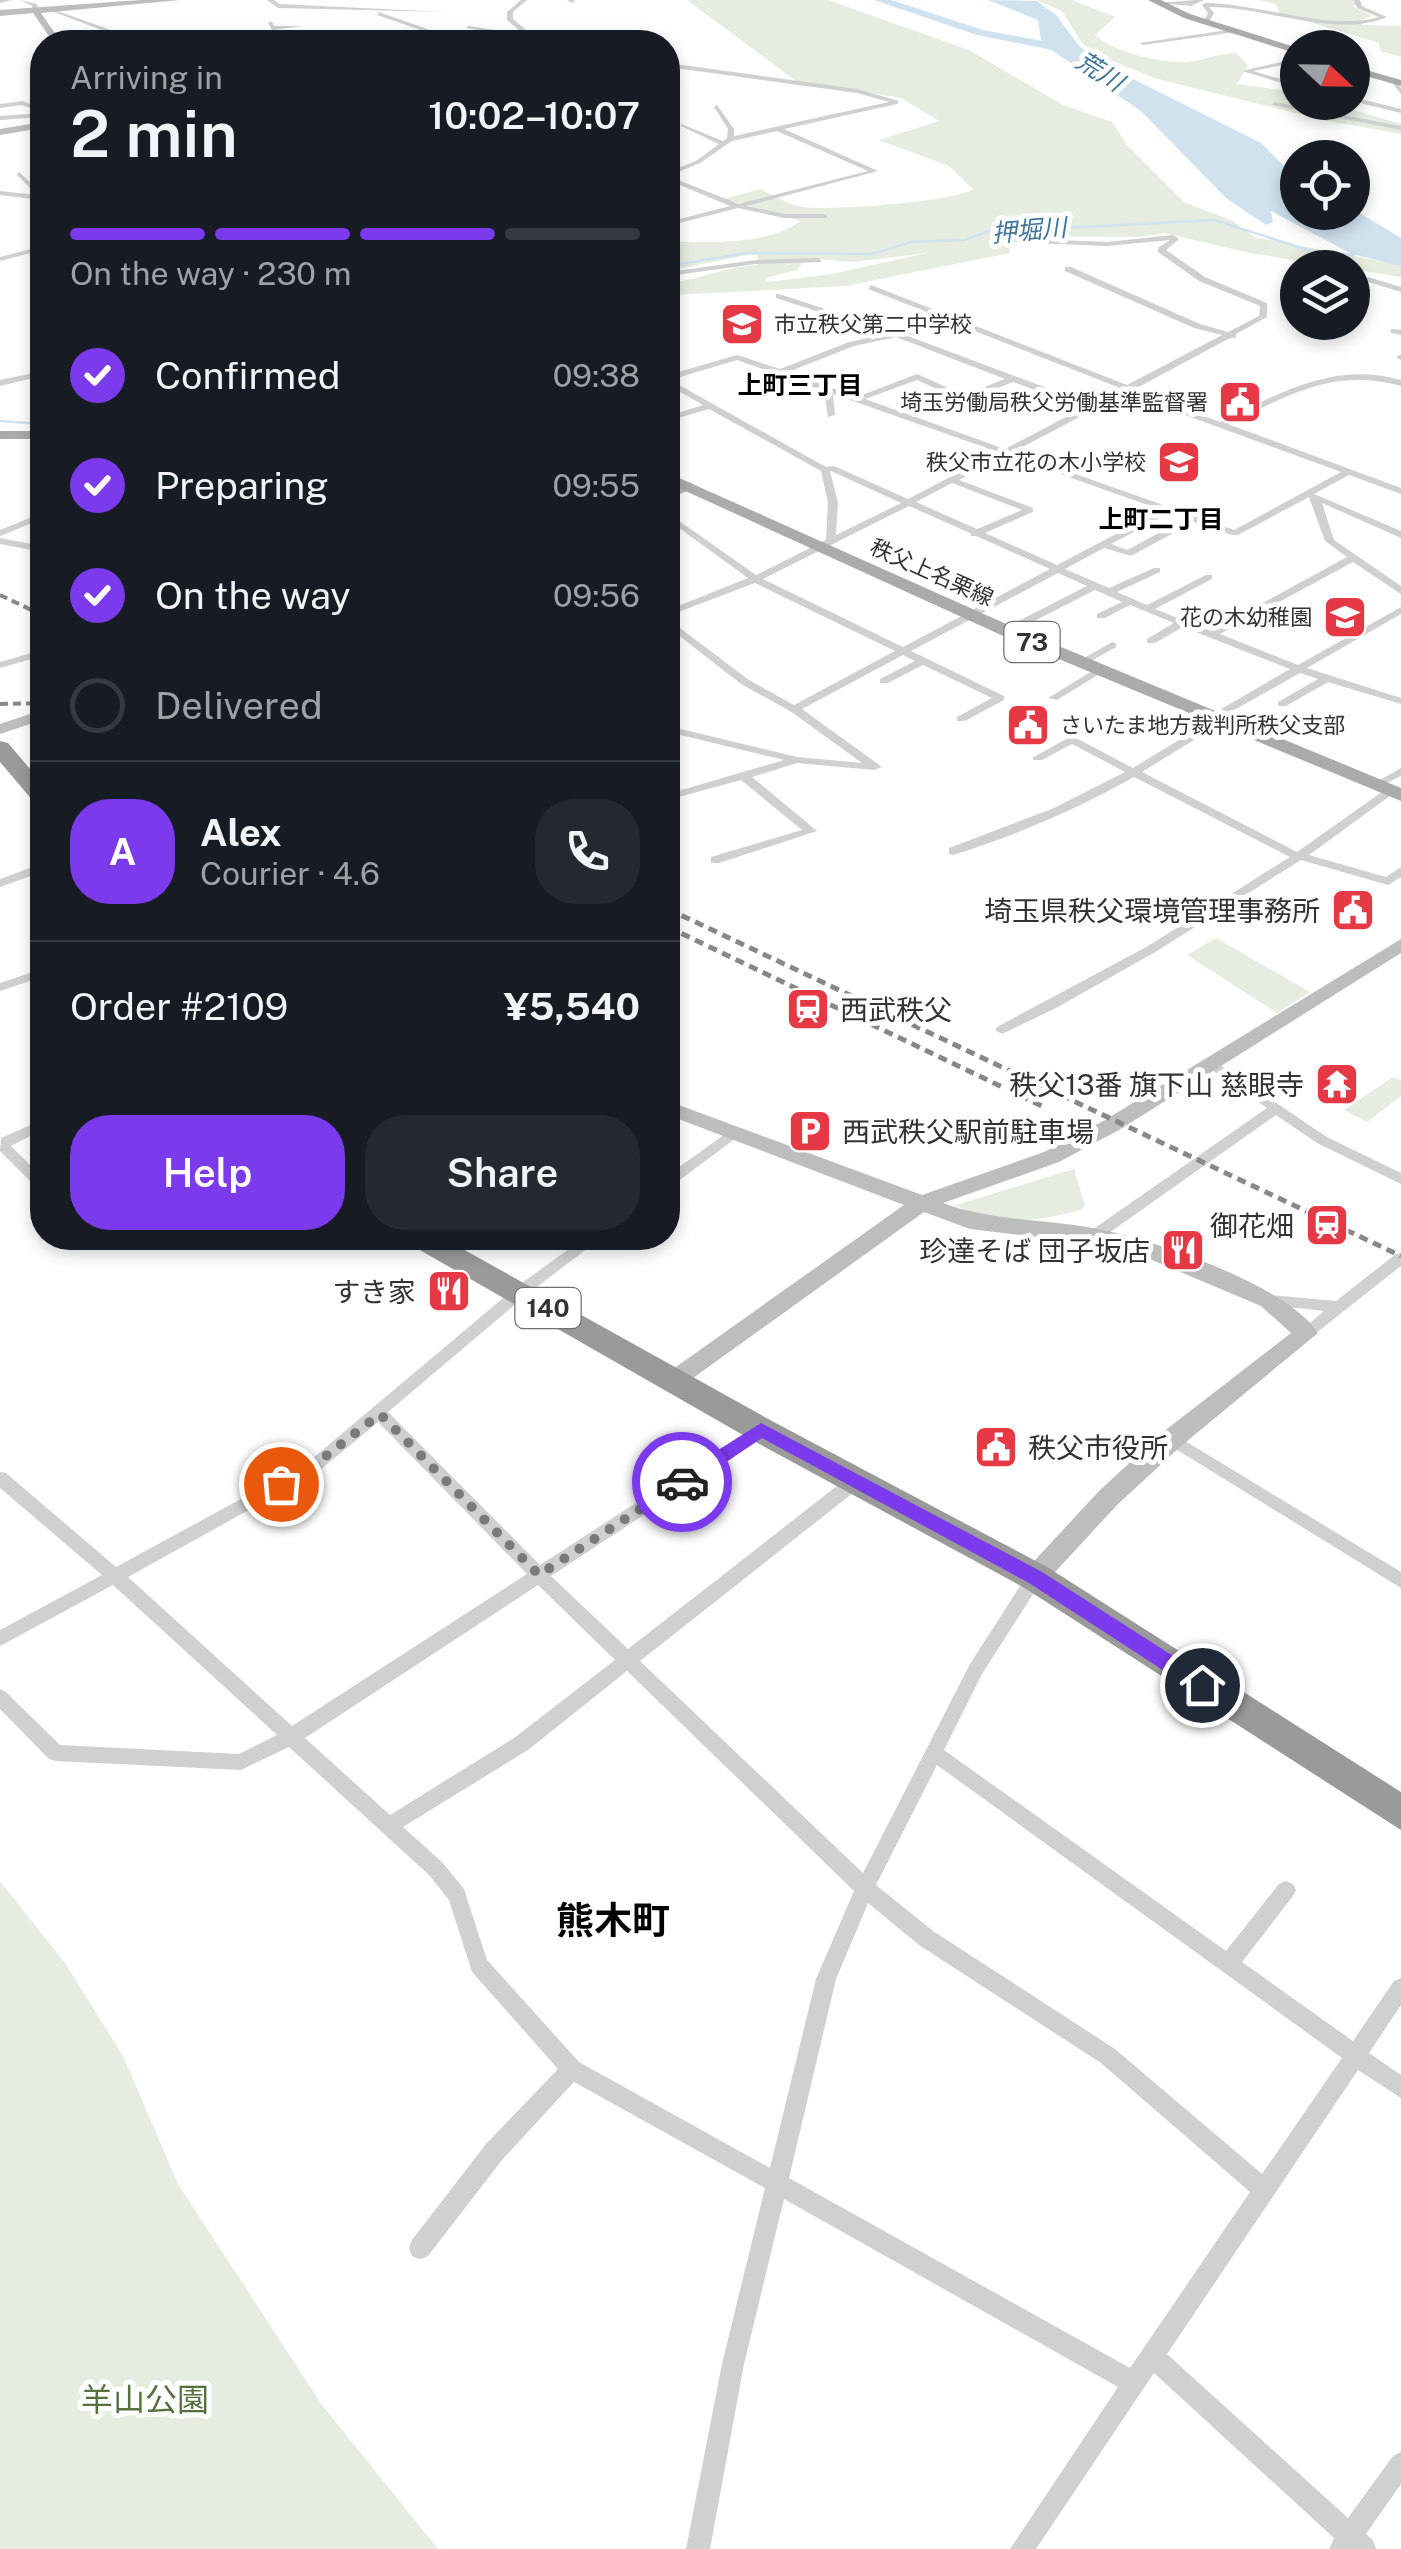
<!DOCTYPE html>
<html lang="en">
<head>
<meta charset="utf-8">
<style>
	:root { --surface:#171b24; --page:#242831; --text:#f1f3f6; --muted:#9ea1a6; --line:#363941; --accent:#7c3aed }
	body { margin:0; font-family:"Public Sans","Noto Sans JP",sans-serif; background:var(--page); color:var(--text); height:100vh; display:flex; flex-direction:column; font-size:38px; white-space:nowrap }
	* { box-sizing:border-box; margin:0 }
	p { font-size:32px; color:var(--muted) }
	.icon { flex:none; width:55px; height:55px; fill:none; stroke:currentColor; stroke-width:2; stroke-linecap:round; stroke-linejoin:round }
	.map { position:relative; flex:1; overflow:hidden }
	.panel { position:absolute; left:30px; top:30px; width:650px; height:1220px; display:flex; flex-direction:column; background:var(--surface); border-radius:40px; box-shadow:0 5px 15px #0003 }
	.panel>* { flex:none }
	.needle { width:65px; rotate:112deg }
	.buttons { position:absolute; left:1280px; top:30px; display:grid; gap:20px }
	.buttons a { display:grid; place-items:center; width:90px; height:90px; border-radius:50%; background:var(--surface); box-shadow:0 5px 15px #0003; font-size:50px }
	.pin { position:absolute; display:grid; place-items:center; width:85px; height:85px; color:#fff; margin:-42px; border:5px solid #fff; border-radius:50%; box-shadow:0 2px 10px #0007 }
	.courier { position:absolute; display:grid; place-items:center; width:100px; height:100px; margin:-50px; border:8px solid #7c3aed; border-radius:50%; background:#fff; color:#222; box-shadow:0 2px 12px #0007 }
	.head em { font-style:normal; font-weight:600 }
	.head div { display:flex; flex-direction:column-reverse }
	.head { display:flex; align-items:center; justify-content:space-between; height:170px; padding:0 40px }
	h1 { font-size:65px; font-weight:600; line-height:75px }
	.bar { display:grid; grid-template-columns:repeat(4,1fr); gap:15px 10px; align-content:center; height:120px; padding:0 40px }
	.bar i { height:12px; border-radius:8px; background:var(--line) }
	.bar .on { background:var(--accent) }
	.bar p { grid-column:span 4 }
	.line { display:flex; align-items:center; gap:25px; padding:0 40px; border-top:2px solid var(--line) }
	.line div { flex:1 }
	.round { display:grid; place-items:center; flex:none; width:105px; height:105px; border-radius:40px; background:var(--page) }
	ol { padding:0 40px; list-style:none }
	li { display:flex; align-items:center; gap:30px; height:110px }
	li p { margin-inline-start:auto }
	li .icon { padding:10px; border-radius:50%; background:var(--accent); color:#fff; stroke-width:4 }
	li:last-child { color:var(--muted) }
	li i { width:55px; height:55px; border:5px solid var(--line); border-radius:50% }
	.primary-button { display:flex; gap:20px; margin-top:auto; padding:20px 40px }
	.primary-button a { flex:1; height:115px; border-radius:40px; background:var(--accent); color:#fff; font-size:40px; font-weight:600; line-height:115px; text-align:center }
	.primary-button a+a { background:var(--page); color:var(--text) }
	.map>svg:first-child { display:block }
</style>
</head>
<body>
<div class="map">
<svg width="1401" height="2549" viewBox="0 0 1401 2549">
	<rect width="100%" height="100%" fill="#fff"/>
	<g fill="#e6ecdf" fill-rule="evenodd">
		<path d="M687,0h141l141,50 94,55 49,17 15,23 57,57 49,19 21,16 147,28v12l-151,-24 -86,-20 -24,4 -152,-1 21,12 1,5 -164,33 -178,9v-11c31,-5 58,-17 89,-19l1,-11 -11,1 -79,16v-30c35,2 104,4 132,-20l-76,-22 36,-10c13,6 29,16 43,18 25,4 152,-5 170,-18l-24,-23 -70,-26 60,-19 -38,-23 -105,-17zM927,253l-95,21 -65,8 -2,-4 32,-8 5,-7 15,-4 36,3z"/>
		<path d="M1036,0h36l43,17 -20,18c17,17 69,29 93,27 18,-2 30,-9 49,-9l11,13 -11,18 60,8 1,10 31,1 72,21v10l-78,-14 -169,-42 -58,-24 -14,-11 -20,-32z"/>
		<polygon points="1259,0 1358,0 1354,7 1372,16 1361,20 1362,25 1401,26 1401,57 1380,51 1379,43 1280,13 1275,4"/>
		<polygon points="1216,938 1310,992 1277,1013 1187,955"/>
		<polygon points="1393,1077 1401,1081 1401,1096 1367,1122 1344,1110"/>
		<path d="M1074,1169l11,36 -3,4c-44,14 -90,17 -126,-4z"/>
		<polygon points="0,1881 65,1963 123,2056 178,2184 322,2405 438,2549 0,2549"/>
	</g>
	<polygon fill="#cfe2ee" points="988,0 1037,1 1056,15 1080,47 1131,78 1261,143 1297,179 1298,212 1353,209 1401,238 1401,266 1352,254 1271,211 1273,222 1266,225 1226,198 1142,112 1050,49 1041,40 1038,20"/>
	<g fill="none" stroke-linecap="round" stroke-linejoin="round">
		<g stroke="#cfe2ee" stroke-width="2.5">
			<polyline points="668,266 746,253 871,254 912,242 964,240 986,232 1214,220 1311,251 1354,255"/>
			<polyline points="0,421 42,424"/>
		</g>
		<polygon fill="#cfe2ee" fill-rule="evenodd" points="874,0 891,0 983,30 1070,46 1088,60 1082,64 1062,52 977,35"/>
		<g fill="#d0d0d0" fill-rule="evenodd">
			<polygon points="0,0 12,0 0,3"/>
			<polygon points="21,0 37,4 38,10 33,11 32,6"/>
			<polygon points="267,0 274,0 279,4 446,12 278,8"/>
			<polygon points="521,0 527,0 513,12 513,19 533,36 557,42 466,28 469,26 525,35 507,20 507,12"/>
			<polygon points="567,0 574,0 575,1 572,3"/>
			<polygon points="1196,0 1204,0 1191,6 1156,3"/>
			<path d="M1354,0h6l2,6 25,11c-50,22 -124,-11 -178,-10l5,6 -6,11 -5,-1 5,-10 -6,-8 3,-2c53,0 126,29 174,14l-22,-9z"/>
			<polygon points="49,8 108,29 125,42 119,42 104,31 49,10"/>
			<polygon points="379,12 433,31 434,32 429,33 377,15"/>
			<polygon points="268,22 272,22 274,26 302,26 272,30"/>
			<polygon points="1234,29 1236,32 1143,45 1140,43"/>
			<polygon points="1298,58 1298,62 1253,71 1298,84 1298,88 1242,71"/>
			<path d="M668,63l189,26 42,12 -2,3 -113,25 94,42 -132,35 38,8h41l3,4h-44l-46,-10 -70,18v-4l62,-16 -62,-26v-8l28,-11 23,-17 -38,-18v-2l42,17 4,-3 1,-9 -14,-22 3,-2 17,24v7l155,-34 -32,-9 -189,-26zM777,131l91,40 -129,33 -71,-28 32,-13 32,-22z"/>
			<polygon points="1390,80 1394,80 1401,88 1401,94"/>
			<polygon points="1352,97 1401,109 1401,113 1352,101"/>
			<polygon points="22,101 42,108 42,112 22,105 0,108 0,104"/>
			<polygon points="1274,102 1401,126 1401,130 1272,105"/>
			<polygon points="42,113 42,117 0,120 0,116"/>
			<polygon points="19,172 42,193 42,200 0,195 0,191 37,195 17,175"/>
			<path d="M1173,235l6,4 -13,11 39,27 62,26v14l-31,17v4h-6l-97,52 87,32c60,-29 113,-61 181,-42v6c-69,-19 -113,10 -173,38l173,64v6l-52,-19 -35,19 87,37v7l-79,-35 12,37 67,46v8l-48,-32 -133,72 78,31 103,-58v7l-94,54 94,30v6l-73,-22 -42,24h-8v-4l40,-23 -18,-6 -78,44 2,3 -1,2 -81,50 155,80 89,-63h8v4l-85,62 77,22 15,-10v10l-13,8 -87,-25 -144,91 -99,56 -56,27 -7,-4 2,-3 151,-81 142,-89 -156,-80c-57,32 -119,59 -181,78l-4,-1v-6l105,-40 71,-36 -53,-28 -30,16h-8l-2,-2 36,-20h8l57,30 77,-47 -2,-3 1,-2 81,-47 -107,-42 -28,16h-8v-4l27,-16 -44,-18 -25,13h-8v-4l25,-12 -27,-12 -84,43h-8v-4l84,-43 -29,-13 -147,78 93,45v4l-39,21h-8v-4l35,-19 -69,-33 -35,18h-8v-4l35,-18 -12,-6 -101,54 80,58 -8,3 -77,-7 -45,14 65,54 -98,32h-8v-6l91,-27 -61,-50 -73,20v-6l116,-34 -116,-28v-6l129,31 65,6 -72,-52 -49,-27 -73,-57v-8l81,61 45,25 101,-54 -140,-68 -87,33v-6l80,-32 -80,-58v-7l88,62 70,-35 2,-37 -7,-32 -112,-62 -41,12v-5l35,-11 -35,-20v-10l69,-20 43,14 69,-27 38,-8 -111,-36v-4h3l118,38 53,-11 -82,-32 3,-4 256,100 95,-50 -28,-7 -129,-57v-4h6l129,57 28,8 31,-16 1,-10 -61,-25 -41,-29v-4l12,-8 -63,6 -100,-4 -4,-2 4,-2 100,4zM957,324l163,64 -30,16 -185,-69zM896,337l109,42 -41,16 -47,-21 -60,23 -69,-25 66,-26zM737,360l87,31 4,26 7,-2 -2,-21 165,58 -90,47 -74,-33 -8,1 -156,-87zM917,380l47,21 49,-19 70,26 -78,41 -140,-50zM1125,393l216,79 -107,58 -221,-78zM1006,455l156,55 -105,55 -72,-32 48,-21v-4l-74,-28zM830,471h1l70,32 -65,32 2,-32zM952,483l70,27 -45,19 -61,-27zM1309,497l16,44 22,16 -136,74 -56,-22 57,-30v-4h-6l-59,30 -30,-13 43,-20v-4h-6l-45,20 -44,-19 39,-21 27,8 63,-34 38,13h6zM909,506l61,27 1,3h5l74,33 -147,78 -140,-68zM1170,513l15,6 -58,31 -16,-6z"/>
			<polygon points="42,246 42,250 0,261 0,257"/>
			<polygon points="819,258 822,262 756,264 668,276 668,272 756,260"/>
			<polygon points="1368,277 1401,287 1401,292 1365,281"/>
			<polygon points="1394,329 1401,330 1401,335 1391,333 1391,329"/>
			<polygon points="1400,355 1401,355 1401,360 1396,357"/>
			<polygon points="42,371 42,376 0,386 0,380"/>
			<polygon points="42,513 42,519 0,536 0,530"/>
			<polygon points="0,538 42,546 42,552 0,544"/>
			<polygon points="1112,642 1116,643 1116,647 1086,664 1077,662"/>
			<polygon points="42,650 42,656 0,668 0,662"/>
			<polygon points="1097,668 1106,670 1057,700 1048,698"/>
			<polygon points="1401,768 1401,776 1377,788 1371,785"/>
			<polygon points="38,865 42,865 42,872 0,887 0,879"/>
			<polygon points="42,969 42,977 0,991 0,983"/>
			<polygon points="1217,1063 1327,1137 1401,1173 1401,1184 1317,1143 1276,1115 1099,1240 1089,1240 1087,1236 1089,1232 1267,1108 1212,1070 1210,1067 1212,1064"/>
			<polygon points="42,1120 42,1130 11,1146 42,1177 42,1190 37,1188 0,1151 1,1138"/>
			<polygon points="735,1127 742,1132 740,1135 673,1185 668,1187 668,1175"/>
			<path d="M584,1238h17l-76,58 -137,116 152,153 215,-139h12l2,4 -2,4 -216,142 77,73 223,-174 6,-1 6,1 2,5 -2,5 -223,176 223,212 107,-209 59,-92 6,-2 6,2 3,5 -62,97 -38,76 282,201 53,-67 7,-3 7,3 3,6 -3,6 -51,66 111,79 41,-60 7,-3v27l-32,48 32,22v23l-43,-28 -191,284 181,164 45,-62 8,-4v32l-35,50 7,6 3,9h-47l5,-11 -180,-165 -118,176h-26l108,-162 -334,-188 -40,165 -34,185h-24l36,-185 43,-176 -191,-106 -72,78 -74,96 -8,3 -8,-3 -3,-8 3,-8 74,-96 72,-75 -86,-97 -23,-72 -20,-25 -140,-128 -48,23 -185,-9 -7,-2 -49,-50v-20l6,3 54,53 179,9 38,-19 -164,-150 -113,61v-16l102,-55 -102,-87v-16l6,1 110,94 191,-104 208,-175zM378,1422l149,152 -235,152 -164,-149 191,-106zM538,1585l77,75 -101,78 -124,77 -85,-77zM627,1671l227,220 -38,88 -46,189 -191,-106 -92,-102 -23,-71 -21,-26 -40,-36 125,-77zM937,1765l405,293 -80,116 -147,-125 -182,-118 -57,-46zM868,1903l51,42 182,118 149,129 -120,176 -341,-190 47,-199z"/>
			<polygon points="1401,1253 1401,1266 1311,1337 1301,1337 1298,1333 1324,1311 1269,1305 1261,1300 1269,1295 1336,1301 1396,1254"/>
			<polygon points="1172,1433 1401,1572 1401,1588 1166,1443 1164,1439 1166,1435"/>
		</g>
		<g fill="#bdbdbd" fill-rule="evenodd">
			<polygon points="141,0 180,0 41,13 61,42 53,42 33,13 0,16 0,10"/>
			<polygon points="531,34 534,39 475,42 479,39"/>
			<polygon points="42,122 42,128 0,135 0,129"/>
			<polygon points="687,482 692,483 692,489 668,499 668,490"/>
			<polygon points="42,710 42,720 0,734 0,724"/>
			<path d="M1401,939v14l-282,177 -60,32 -116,41c49,18 100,16 150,25 56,10 195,57 225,105l-137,113 -64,59 -73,79 -9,3 -9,-3 -4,-7 4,-7 73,-79 64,-59 128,-99 -30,-27 -121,-51 -46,-11 -124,-15 -46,-17 -242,174h-16l-4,-6 4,-6 238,-169 -236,-90v-14l254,94 122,-43 61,-32z"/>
		</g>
		<g fill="#ababab" fill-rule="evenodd">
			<polygon points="1148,0 1161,0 1190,14 1298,48 1298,54 1184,18"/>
			<polygon points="1352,66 1401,80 1401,86 1352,72"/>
			<rect x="0" y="431" width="42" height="8"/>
			<polygon points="668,473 1013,627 1401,788 1401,801 1001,635 668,483"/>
		</g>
		<g fill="#9a9a9a" fill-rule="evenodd">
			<polygon points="0,741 8,743 42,783 42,804 34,802 0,762"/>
			<polygon points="407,1238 443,1238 772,1421 1047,1567 1401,1792 1401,1830 1023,1587 750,1439 411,1245"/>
		</g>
		<g stroke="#888" stroke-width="4" stroke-dasharray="8 5" stroke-linecap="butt">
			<polyline points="0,595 42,615"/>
			<polyline points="0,704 42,703"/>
		</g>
		<g stroke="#888" stroke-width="5" stroke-dasharray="9 6" stroke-linecap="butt">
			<polyline points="668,909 1401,1256"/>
			<polyline points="668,927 1044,1107"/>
		</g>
	</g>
	<polygon fill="#7c3aed" points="761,1423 1042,1572 1209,1679 1209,1691 1195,1691 1029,1583 762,1438 689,1487 676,1487 676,1477"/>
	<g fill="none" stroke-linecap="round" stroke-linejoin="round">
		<polyline stroke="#7a7a7a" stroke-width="10" stroke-dasharray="0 18" points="281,1484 313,1466 380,1414 539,1575 682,1482"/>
	</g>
	<defs>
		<g id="school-square" transform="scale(2.25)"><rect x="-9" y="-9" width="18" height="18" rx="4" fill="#e63946" stroke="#fff"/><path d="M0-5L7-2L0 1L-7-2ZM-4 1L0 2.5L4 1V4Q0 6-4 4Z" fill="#fff"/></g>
		<g id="civic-square" transform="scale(2.25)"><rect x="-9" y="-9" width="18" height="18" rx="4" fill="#e63946" stroke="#fff"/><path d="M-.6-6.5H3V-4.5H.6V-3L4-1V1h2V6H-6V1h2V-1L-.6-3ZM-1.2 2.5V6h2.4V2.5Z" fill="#fff"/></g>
		<g id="station-square" transform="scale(2.25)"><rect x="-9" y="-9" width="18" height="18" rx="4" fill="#e63946" stroke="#fff"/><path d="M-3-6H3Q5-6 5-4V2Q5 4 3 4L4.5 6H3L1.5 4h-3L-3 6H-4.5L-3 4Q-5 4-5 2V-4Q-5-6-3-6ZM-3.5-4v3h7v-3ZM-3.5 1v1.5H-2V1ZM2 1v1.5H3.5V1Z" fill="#fff"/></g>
		<g id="temple-square" transform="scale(2.25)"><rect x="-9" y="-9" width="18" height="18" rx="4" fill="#e63946" stroke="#fff"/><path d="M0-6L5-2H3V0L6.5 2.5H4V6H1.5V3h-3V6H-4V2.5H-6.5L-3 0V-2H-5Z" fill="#fff"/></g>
		<g id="parking-square" transform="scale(2.25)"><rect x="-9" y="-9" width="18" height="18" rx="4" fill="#e63946" stroke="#fff"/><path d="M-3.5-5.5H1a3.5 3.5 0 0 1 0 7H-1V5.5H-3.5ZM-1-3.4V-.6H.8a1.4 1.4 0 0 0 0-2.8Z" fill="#fff"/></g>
		<g id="restaurant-square" transform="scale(2.25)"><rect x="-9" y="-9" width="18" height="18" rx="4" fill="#e63946" stroke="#fff"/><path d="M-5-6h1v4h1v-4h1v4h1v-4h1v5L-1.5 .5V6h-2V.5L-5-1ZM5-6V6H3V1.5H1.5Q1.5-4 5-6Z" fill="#fff"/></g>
	</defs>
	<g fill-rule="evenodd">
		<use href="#school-square" x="742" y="324"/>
		<use href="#civic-square" x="1240" y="402"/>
		<use href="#school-square" x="1179" y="462"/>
		<use href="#school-square" x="1345" y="617"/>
		<use href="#civic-square" x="1028" y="725"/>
		<use href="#civic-square" x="1353" y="910"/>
		<use href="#station-square" x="808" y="1009"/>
		<use href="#temple-square" x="1337" y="1084"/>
		<use href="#parking-square" x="810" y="1131"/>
		<use href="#station-square" x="1327" y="1225"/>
		<use href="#restaurant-square" x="1183" y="1250"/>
		<use href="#restaurant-square" x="449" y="1291"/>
		<use href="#civic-square" x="996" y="1447"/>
	</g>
	<g text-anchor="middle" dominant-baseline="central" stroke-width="10" stroke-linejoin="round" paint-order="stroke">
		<g font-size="22" fill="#333" stroke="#fff" text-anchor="end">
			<text x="774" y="324" text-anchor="start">市立秩父第二中学校</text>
			<text x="1208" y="402">埼玉労働局秩父労働基準監督署</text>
			<text x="1146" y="462">秩父市立花の木小学校</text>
			<text x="1312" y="617">花の木幼稚園</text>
			<text x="1060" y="725" text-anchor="start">さいたま地方裁判所秩父支部</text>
		</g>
		<g font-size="22" fill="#333" stroke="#fff">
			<text transform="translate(932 572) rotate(24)">秩父上名栗線</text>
		</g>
		<g font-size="25" font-style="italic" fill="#3f7597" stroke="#fff">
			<text transform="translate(1100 71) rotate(32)">荒川</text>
			<text transform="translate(1029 230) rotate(-5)">押堀川</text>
		</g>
		<g font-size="25" font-weight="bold" fill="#000" stroke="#fff">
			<text x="800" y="385">上町三丁目</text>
			<text x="1161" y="519">上町二丁目</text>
		</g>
		<g fill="#fff" stroke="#707070" stroke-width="2.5">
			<rect x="1004.5" y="622" width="55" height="40" rx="8"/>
			<rect x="515.5" y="1288" width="65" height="40" rx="8"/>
		</g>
		<g font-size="25" font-weight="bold" fill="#333">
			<text x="1032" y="642">73</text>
			<text x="548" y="1308">140</text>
		</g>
		<g font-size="28" fill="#333" stroke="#fff" text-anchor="end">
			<text x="1320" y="910">埼玉県秩父環境管理事務所</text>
			<text x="840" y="1009" text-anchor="start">西武秩父</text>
			<text x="1304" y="1084">秩父13番 旗下山 慈眼寺</text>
			<text x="842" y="1131" text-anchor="start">西武秩父駅前駐車場</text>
			<text x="1294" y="1225">御花畑</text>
			<text x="1150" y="1250">珍達そば 団子坂店</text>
			<text x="416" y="1291">すき家</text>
			<text x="1028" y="1447" text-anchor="start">秩父市役所</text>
		</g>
		<g font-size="32" fill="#56703f" stroke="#fff">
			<text x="145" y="2399">羊山公園</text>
		</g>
		<g font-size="38" font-weight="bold" fill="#000" stroke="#fff">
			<text x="613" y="1920">熊木町</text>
		</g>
	</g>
</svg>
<div class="buttons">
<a><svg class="needle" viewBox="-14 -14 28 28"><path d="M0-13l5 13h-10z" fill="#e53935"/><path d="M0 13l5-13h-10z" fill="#9ea1a6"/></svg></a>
<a><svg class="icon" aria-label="locate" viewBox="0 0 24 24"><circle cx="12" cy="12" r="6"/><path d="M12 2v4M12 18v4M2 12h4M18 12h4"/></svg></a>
<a><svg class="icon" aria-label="layers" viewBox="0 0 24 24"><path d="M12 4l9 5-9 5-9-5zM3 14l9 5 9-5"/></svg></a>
</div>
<div class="pin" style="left:281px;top:1484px;background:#ea580c"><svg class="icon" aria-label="bag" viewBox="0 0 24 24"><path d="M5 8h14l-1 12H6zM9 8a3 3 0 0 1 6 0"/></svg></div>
<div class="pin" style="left:1202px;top:1685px;background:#1f2937"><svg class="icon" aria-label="home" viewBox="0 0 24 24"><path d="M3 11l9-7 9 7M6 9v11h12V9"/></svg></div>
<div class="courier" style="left:682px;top:1482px"><svg class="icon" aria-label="car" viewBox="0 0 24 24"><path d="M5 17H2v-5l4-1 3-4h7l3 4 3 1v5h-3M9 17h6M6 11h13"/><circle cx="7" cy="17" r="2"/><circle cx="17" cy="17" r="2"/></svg></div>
<section class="panel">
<div class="head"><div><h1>2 min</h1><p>Arriving in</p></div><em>10:02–10:07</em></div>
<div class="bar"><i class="on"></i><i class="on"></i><i class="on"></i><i></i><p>On the way · 230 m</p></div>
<ol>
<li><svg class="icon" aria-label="check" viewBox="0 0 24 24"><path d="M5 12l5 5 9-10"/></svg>Confirmed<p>09:38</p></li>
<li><svg class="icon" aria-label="check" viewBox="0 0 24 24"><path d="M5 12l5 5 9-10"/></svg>Preparing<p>09:55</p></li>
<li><svg class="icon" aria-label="check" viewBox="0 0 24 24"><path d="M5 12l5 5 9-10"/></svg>On the way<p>09:56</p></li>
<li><i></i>Delivered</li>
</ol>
<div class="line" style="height:180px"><b class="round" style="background:var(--accent);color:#fff">A</b><div><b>Alex</b><p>Courier · 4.6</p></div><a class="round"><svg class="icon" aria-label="phone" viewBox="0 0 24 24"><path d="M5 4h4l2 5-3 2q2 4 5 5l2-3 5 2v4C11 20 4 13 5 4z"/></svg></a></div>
<div class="line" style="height:130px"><div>Order #2109</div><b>¥5,540</b></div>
<div class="primary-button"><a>Help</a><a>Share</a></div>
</section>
</div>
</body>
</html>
